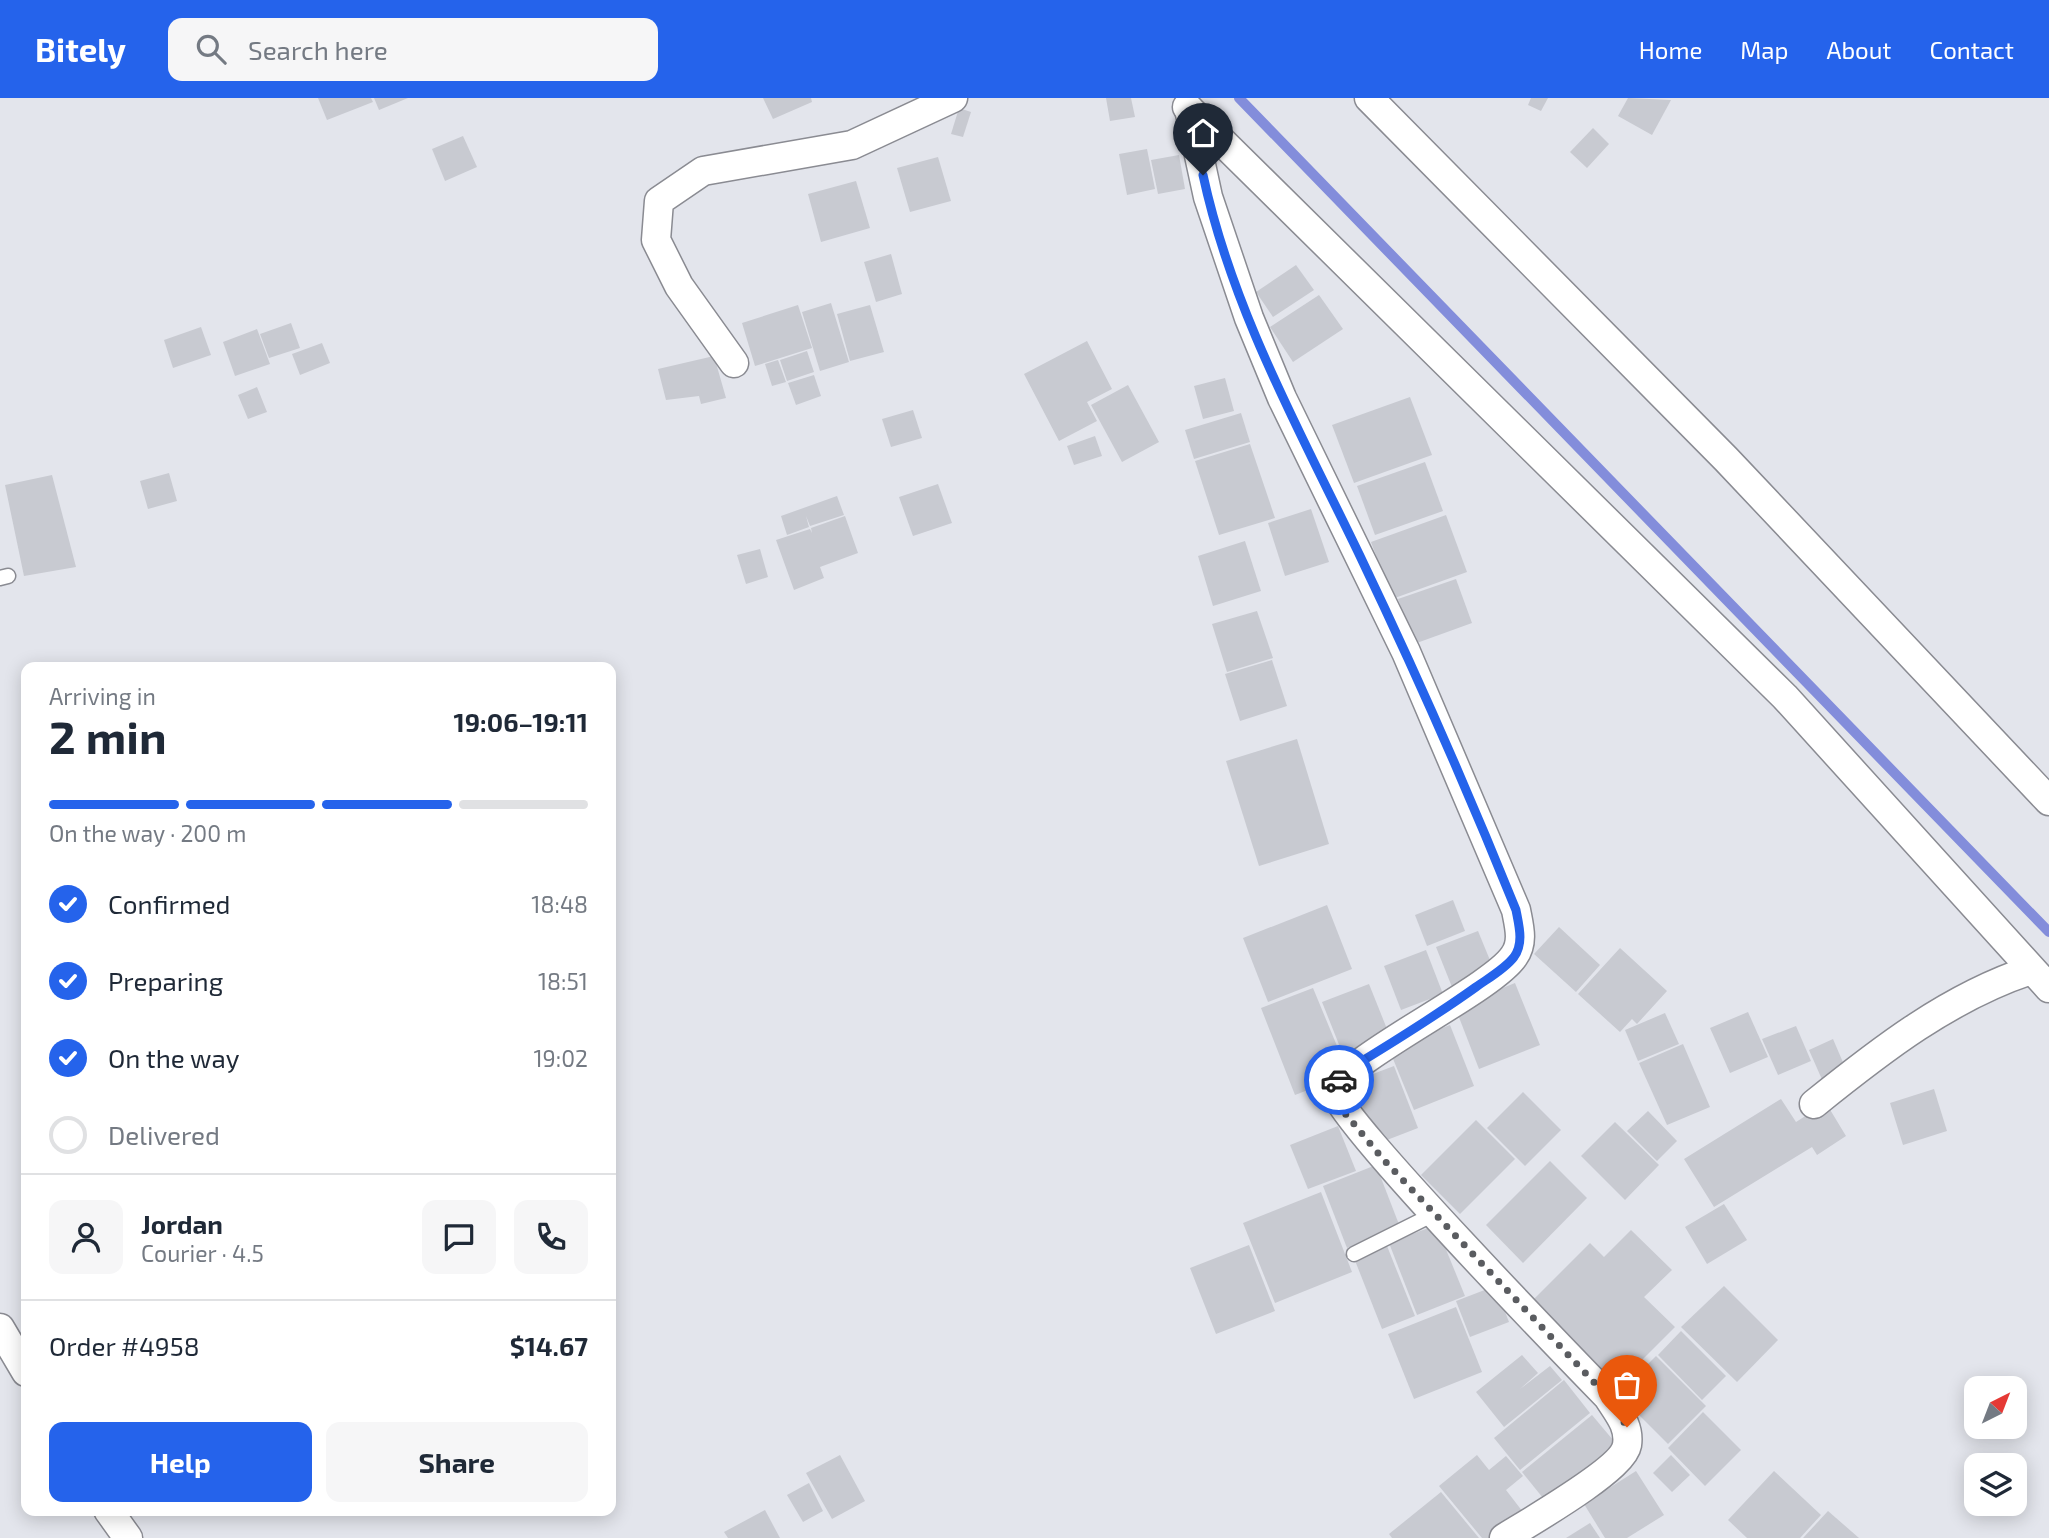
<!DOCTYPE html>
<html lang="en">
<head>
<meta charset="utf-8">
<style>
	:root { --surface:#fff; --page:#f6f6f7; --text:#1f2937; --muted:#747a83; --line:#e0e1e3; --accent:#2563eb }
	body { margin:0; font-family:"Exo 2",sans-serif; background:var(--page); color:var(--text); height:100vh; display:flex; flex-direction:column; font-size:26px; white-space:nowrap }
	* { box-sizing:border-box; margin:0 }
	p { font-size:23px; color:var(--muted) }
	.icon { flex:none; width:38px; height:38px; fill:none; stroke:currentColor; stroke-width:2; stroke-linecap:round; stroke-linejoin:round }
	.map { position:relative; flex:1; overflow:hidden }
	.details { position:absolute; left:21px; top:564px; width:595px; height:854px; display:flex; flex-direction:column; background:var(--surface); border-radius:14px; box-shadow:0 4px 18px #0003 }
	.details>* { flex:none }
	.needle { width:46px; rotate:42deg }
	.buttons { position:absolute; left:1964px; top:1278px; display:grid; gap:14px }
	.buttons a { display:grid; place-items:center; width:63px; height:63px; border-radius:14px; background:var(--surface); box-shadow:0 4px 18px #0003; font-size:35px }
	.pin { position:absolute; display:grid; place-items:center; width:60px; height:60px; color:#fff; margin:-72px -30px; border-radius:50% 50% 50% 0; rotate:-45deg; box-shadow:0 0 7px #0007 }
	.pin .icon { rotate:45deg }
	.courier { position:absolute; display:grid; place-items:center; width:70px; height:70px; margin:-35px; border:5px solid #2563eb; border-radius:50%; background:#fff; color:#222; box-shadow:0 2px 9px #0007 }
	.head em { font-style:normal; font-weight:700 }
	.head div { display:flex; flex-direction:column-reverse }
	.head { display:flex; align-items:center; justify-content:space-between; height:119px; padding:0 28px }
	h1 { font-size:46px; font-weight:700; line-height:52px }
	.bar { display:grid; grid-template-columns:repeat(4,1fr); gap:10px 7px; align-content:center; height:84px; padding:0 28px }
	.bar i { height:9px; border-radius:5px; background:var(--line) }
	.bar .on { background:var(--accent) }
	.bar p { grid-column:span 4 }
	.line { display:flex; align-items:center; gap:18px; padding:0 28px; border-top:2px solid var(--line) }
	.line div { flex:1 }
	.round { display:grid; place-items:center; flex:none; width:74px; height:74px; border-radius:14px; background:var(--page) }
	ol { padding:0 28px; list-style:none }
	li { display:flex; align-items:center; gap:21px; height:77px }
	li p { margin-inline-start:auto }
	li .icon { padding:7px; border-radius:50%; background:var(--accent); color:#fff; stroke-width:4 }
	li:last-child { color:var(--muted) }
	li i { width:38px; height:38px; border:4px solid var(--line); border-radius:50% }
	.cta { display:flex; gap:14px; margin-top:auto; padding:14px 28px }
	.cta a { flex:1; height:80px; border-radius:14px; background:var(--accent); color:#fff; font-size:28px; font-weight:700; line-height:80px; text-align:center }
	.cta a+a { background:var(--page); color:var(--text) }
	header { display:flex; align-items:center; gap:42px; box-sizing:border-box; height:98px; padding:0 35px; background:var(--accent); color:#fff }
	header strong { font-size:33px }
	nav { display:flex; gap:38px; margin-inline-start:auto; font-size:24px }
	.search { width:490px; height:63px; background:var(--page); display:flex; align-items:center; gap:18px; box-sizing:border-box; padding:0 24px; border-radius:14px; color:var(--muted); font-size:26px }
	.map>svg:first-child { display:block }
</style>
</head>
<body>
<header>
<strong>Bitely</strong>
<div class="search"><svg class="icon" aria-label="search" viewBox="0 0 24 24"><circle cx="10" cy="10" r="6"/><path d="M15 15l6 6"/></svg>Search here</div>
<nav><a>Home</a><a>Map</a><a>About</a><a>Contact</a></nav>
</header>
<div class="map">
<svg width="2049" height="1440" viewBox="0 0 2049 1440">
	<rect width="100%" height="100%" fill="#e3e5ec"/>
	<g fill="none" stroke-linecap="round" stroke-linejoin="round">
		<polyline stroke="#838ddb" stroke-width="10" points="1239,0 2049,834"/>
	</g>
	<g fill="#c8cad1">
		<polygon points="318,0 371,0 373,4 327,22"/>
		<polygon points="374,0 408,0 379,12"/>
		<polygon points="763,0 811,0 812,4 773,21"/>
		<polygon points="1106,0 1131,0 1135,19 1110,23"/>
		<polygon points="1531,0 1548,0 1541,13 1528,7"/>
		<polygon points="1628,0 1671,2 1652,37 1618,18"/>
		<polygon points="959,10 971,14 963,39 951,36"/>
		<polygon points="1593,30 1609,46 1587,70 1570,54"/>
		<polygon points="463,38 477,69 445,83 432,51"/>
		<polygon points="1147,51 1155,91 1127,97 1119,56"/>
		<polygon points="1179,57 1185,91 1158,96 1151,62"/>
		<polygon points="938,59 951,103 910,114 897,70"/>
		<polygon points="856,83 870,130 821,144 808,96"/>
		<polygon points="891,156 902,196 876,204 864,164"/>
		<polygon points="1296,167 1314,192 1273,219 1256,194"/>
		<polygon points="1319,197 1343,231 1293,264 1270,229"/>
		<polygon points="831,205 849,264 820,273 802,214"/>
		<polygon points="798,207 812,250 755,268 742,225"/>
		<polygon points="870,207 884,254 850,263 837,216"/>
		<polygon points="291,225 300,250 269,260 260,236"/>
		<polygon points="201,229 211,257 173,270 164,242"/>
		<polygon points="257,231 270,266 235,278 223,244"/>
		<polygon points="1087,243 1112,291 1087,304 1097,323 1059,343 1024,276"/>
		<polygon points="322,245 330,265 300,277 292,256"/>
		<polygon points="807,253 814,274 787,283 780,262"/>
		<polygon points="714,258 726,300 701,306 699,298 666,302 658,271"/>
		<polygon points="778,262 786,284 772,288 765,266"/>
		<polygon points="814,277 821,298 796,307 788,285"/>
		<polygon points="1225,280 1234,313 1203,321 1194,288"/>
		<polygon points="1128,287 1159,344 1122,364 1091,307"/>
		<polygon points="257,289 267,314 248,321 238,297"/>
		<polygon points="1410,299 1432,357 1354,385 1332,327"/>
		<polygon points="913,312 922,340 891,349 882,321"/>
		<polygon points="1241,315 1250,344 1194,361 1185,332"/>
		<polygon points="1095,338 1102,358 1074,367 1067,348"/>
		<polygon points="1250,346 1275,420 1219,437 1195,363"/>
		<polygon points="1425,364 1443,413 1375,437 1357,388"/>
		<polygon points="169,375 177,403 148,411 140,383"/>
		<polygon points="52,377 76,469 24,478 5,387"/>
		<polygon points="938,386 952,425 913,438 899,399"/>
		<polygon points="837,398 844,417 810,428 806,418 809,429 787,437 781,418"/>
		<polygon points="1311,411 1329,464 1285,478 1268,425"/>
		<polygon points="1446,417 1467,474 1392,501 1371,444"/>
		<polygon points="845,418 858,455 820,469 824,480 794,492 776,442 810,431 812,435 811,430"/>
		<polygon points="1245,443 1261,493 1213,508 1198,458"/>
		<polygon points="760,451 768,479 746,486 737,457"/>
		<polygon points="1456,481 1472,525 1414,546 1398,501"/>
		<polygon points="1257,513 1273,560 1227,574 1212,526"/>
		<polygon points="1272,562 1287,608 1240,623 1225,576"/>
		<polygon points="1297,641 1329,746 1259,768 1226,663"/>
		<polygon points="1453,802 1465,833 1427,848 1415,817"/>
		<polygon points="1327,807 1352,871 1268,904 1243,840"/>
		<polygon points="1559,829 1600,867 1576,894 1534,856"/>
		<polygon points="1478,833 1494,872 1452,889 1436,849"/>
		<polygon points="1620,850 1667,893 1637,926 1632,921 1620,934 1578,896"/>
		<polygon points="1426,852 1443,896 1401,912 1384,868"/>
		<polygon points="1515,885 1540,947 1479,971 1455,909"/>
		<polygon points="1369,886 1391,941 1344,959 1322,904"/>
		<polygon points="1313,890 1342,960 1320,969 1326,985 1295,997 1261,910"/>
		<polygon points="1748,914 1768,959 1730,975 1710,930"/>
		<polygon points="1665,915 1679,946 1638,963 1625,932"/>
		<polygon points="1450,927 1474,988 1414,1012 1389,951"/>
		<polygon points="1796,928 1811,963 1778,977 1762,941"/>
		<polygon points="1833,941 1848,976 1824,986 1809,952"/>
		<polygon points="1683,946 1710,1009 1667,1027 1639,965"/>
		<polygon points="1394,968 1418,1030 1374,1047 1349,985"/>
		<polygon points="1934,991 1947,1033 1903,1047 1890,1005"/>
		<polygon points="1523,994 1561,1032 1525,1068 1487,1030"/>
		<polygon points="1781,1001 1796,1024 1826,1005 1846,1038 1817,1057 1812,1049 1714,1109 1684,1061"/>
		<polygon points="1648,1013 1677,1043 1657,1063 1627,1033"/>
		<polygon points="1476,1022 1515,1061 1460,1116 1421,1077"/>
		<polygon points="1615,1024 1659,1067 1625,1102 1581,1058"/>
		<polygon points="1338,1028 1356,1073 1308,1091 1290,1047"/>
		<polygon points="1550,1063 1587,1100 1523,1165 1486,1127"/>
		<polygon points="1376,1067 1400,1129 1347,1150 1323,1088"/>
		<polygon points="1321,1094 1352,1174 1275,1205 1243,1125"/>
		<polygon points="1724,1106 1747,1142 1707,1166 1685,1129"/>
		<polygon points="1436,1127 1465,1198 1417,1217 1389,1145"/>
		<polygon points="1631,1132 1672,1172 1644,1199 1675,1229 1615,1289 1530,1205 1590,1145 1604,1159"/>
		<polygon points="1249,1147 1275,1213 1216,1236 1190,1170"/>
		<polygon points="1387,1148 1415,1218 1382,1231 1354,1160"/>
		<polygon points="1495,1188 1509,1224 1470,1239 1456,1203"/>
		<polygon points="1724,1188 1778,1242 1737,1284 1681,1229"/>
		<polygon points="1456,1209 1482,1274 1414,1301 1388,1236"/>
		<polygon points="1681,1233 1726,1278 1702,1302 1658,1257"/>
		<polygon points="1522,1257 1538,1275 1520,1291 1550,1268 1562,1282 1504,1329 1476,1294"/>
		<polygon points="1656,1258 1706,1308 1668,1346 1618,1296"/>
		<polygon points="1564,1282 1590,1315 1520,1372 1494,1340"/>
		<polygon points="1703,1314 1741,1352 1705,1388 1668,1350"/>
		<polygon points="1592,1317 1618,1348 1547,1405 1522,1374"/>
		<polygon points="840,1357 865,1403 832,1421 806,1375"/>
		<polygon points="1477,1357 1489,1372 1506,1358 1523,1378 1506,1392 1526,1418 1499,1440 1482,1440 1439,1388"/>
		<polygon points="1671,1357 1690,1377 1672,1394 1653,1375"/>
		<polygon points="1636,1373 1664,1417 1627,1440 1605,1440 1584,1406"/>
		<polygon points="1774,1373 1821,1417 1800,1440 1747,1440 1728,1422"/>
		<polygon points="809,1385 823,1413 803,1424 787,1397"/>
		<polygon points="1441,1394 1479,1440 1392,1440 1389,1436"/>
		<polygon points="765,1412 780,1440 728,1440 724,1434"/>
		<polygon points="1828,1413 1859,1440 1803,1440"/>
		<polygon points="1590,1425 1600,1440 1566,1440"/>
	</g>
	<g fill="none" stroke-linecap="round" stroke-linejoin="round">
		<g stroke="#8a8b92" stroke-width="17">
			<g id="service">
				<polyline points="0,480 8,478"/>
				<polyline points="1354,1156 1436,1115"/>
			</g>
		</g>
		<g stroke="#8a8b92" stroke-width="31">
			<g id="minor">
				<polyline points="1369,0 1726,361 2049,703"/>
				<polyline points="1187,9 1785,599 2049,890"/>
				<path d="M1189,11l19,88 41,121 33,80 124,254 110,258c3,16 8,32 -2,46 -23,35 -181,108 -179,137 1,24 239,269 273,304 10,16 22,29 19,48 -4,24 -99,78 -123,93"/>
				<polyline points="734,265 679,188 656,142 659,103 703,73 852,47 953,0"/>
				<path d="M1814,1006c67,-54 135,-107 217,-134"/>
				<polyline points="0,1230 26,1274"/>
				<polyline points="108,1412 128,1440"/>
			</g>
		</g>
		<use href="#service" stroke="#fff" stroke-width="14"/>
		<use href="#minor" stroke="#fff" stroke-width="28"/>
	</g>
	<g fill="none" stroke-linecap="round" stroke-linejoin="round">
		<polyline stroke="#5a5c60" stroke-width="7" stroke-dasharray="0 12.6" points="1339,982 1335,995 1339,1008 1383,1061 1608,1299 1627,1329"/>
		<path stroke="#2563eb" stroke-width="9" d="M1203,77c29,135 98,258 157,381 56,117 108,235 156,354 3,16 8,33 -2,47 -9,12 -27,22 -38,30 -42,30 -84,56 -127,82l-10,11"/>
	</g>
</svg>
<div class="buttons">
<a><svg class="needle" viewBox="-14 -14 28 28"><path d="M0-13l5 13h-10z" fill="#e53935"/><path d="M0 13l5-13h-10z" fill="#747a83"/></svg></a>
<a><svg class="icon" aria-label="layers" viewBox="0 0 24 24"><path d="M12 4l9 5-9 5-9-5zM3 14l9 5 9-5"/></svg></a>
</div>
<div class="pin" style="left:1627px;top:1329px;background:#ea580c"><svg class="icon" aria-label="bag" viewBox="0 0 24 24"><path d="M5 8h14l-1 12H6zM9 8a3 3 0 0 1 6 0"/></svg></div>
<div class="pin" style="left:1203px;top:77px;background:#1f2937"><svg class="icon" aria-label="home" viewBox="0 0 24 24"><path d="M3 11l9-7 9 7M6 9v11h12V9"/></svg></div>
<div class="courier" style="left:1339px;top:982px"><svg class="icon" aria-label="car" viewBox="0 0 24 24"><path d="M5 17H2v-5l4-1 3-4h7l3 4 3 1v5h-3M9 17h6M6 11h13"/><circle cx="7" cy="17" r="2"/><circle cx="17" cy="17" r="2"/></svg></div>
<section class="details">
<div class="head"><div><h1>2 min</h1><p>Arriving in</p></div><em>19:06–19:11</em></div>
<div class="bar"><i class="on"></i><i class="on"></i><i class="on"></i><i></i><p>On the way · 200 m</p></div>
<ol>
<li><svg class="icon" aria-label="check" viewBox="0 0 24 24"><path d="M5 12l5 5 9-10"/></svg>Confirmed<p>18:48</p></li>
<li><svg class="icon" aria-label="check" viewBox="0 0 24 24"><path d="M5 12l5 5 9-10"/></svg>Preparing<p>18:51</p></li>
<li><svg class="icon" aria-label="check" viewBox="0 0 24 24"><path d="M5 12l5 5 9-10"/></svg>On the way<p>19:02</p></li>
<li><i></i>Delivered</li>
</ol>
<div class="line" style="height:126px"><a class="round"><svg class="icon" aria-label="person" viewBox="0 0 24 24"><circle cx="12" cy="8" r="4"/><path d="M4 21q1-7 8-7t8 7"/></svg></a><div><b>Jordan</b><p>Courier · 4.5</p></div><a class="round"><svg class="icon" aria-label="chat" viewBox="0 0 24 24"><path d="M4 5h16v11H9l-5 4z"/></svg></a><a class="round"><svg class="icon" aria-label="phone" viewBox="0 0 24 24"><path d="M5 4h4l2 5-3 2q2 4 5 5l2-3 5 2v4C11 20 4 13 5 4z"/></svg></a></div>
<div class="line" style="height:91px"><div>Order #4958</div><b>$14.67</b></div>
<div class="cta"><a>Help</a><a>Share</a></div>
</section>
</div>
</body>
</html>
